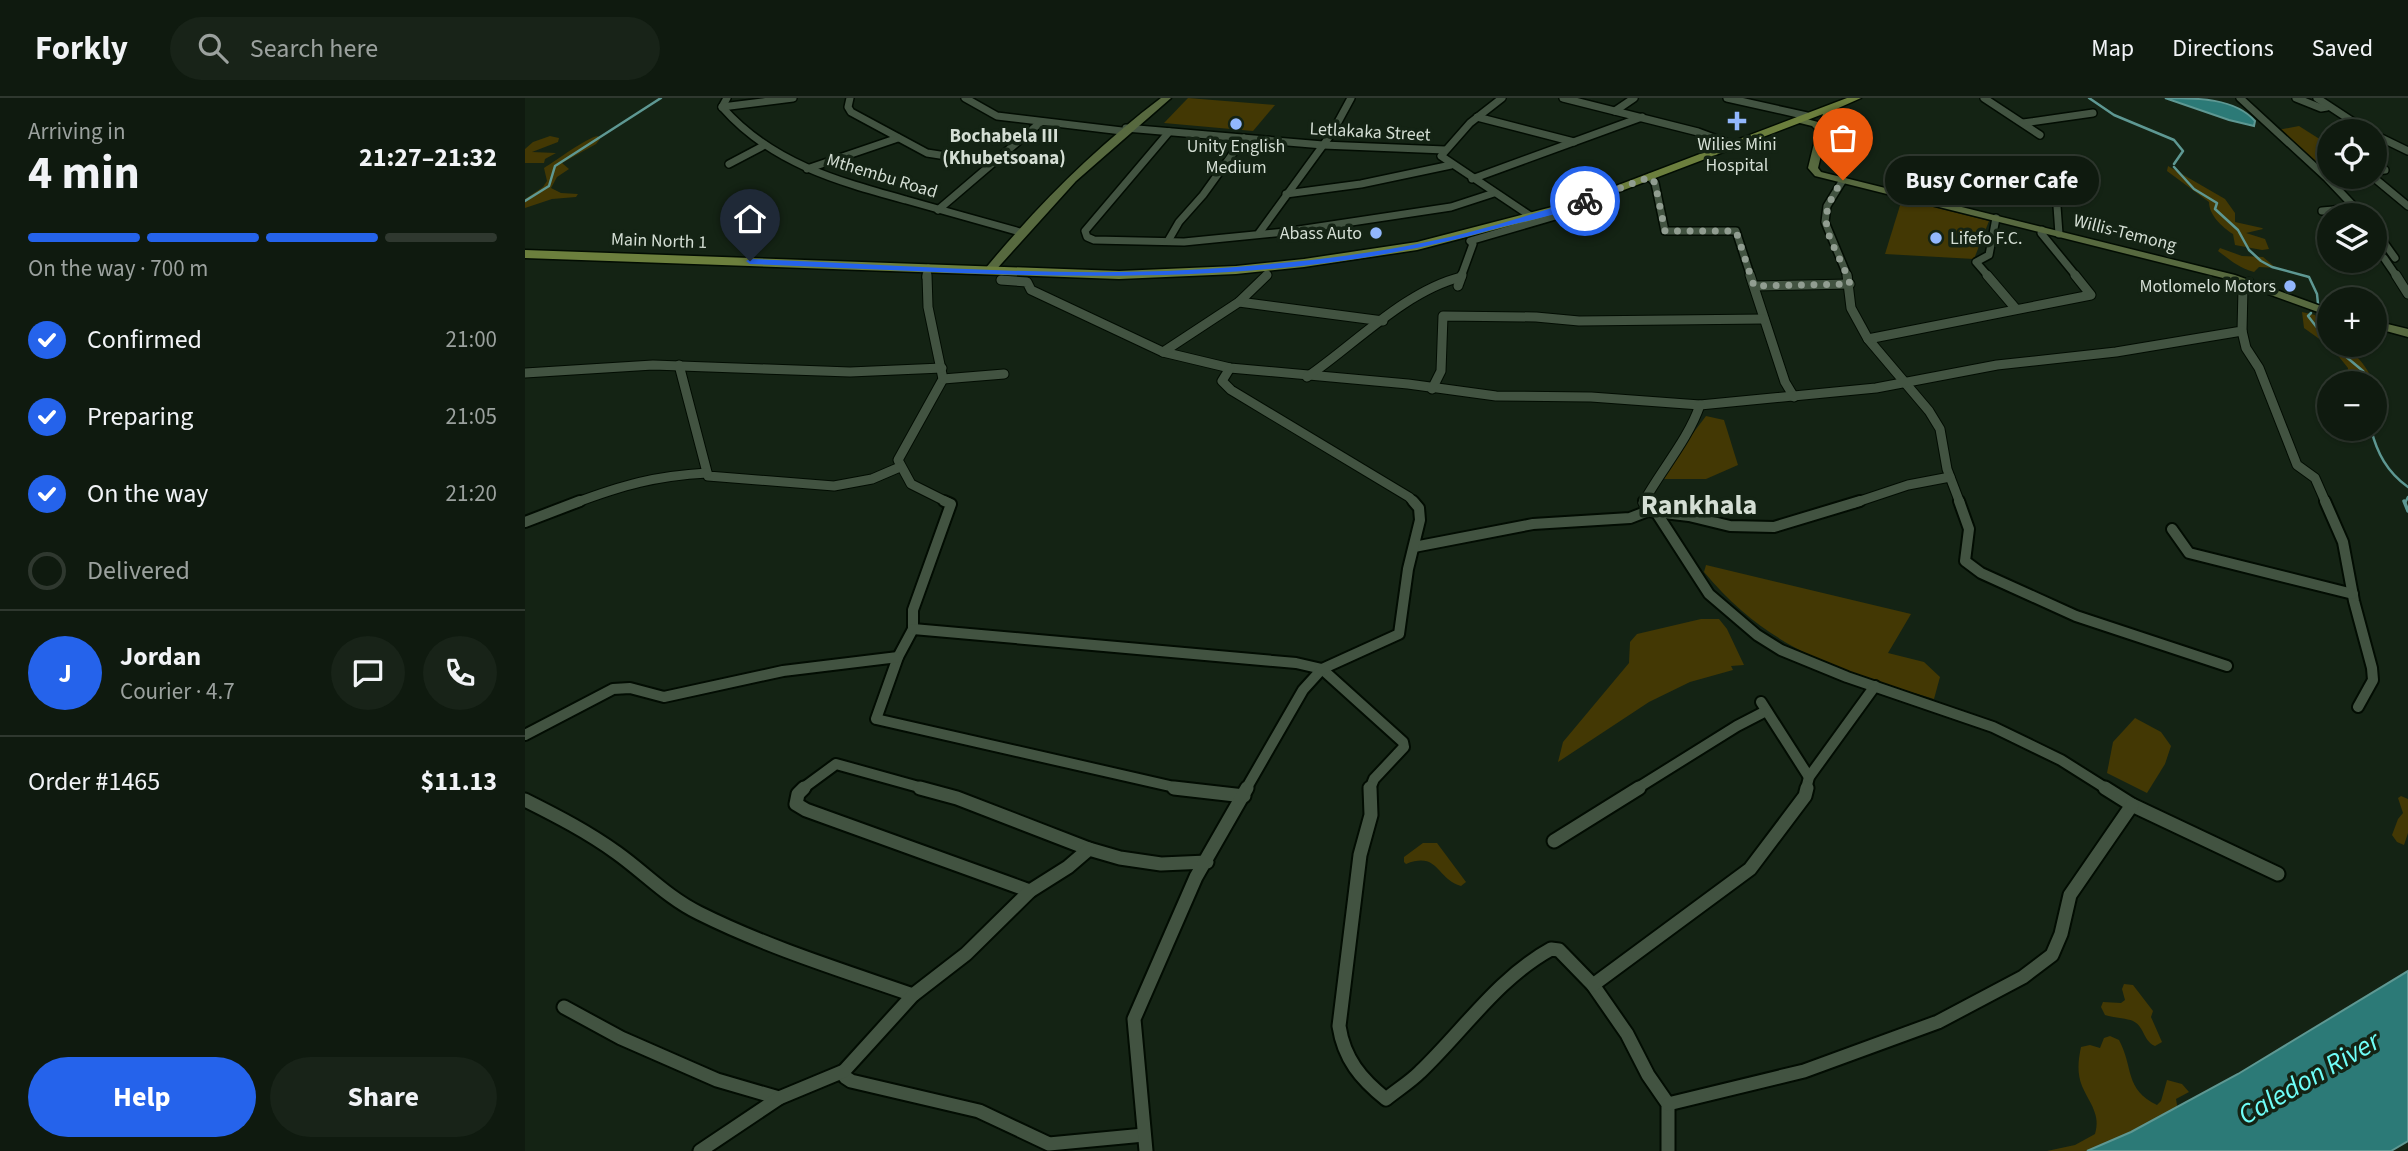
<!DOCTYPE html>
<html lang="en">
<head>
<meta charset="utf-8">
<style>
	:root { --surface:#0f1a0f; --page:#182318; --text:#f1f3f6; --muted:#9ba19e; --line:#2f382f; --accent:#2563eb }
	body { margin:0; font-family:"Source Sans 3",sans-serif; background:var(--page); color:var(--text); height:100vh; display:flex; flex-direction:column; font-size:26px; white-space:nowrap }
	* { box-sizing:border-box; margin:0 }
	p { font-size:23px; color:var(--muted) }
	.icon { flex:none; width:38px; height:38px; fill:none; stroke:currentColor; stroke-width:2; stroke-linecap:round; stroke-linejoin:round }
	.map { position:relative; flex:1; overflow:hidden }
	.side { display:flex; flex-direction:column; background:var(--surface); width:525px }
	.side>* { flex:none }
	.buttons { position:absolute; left:1792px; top:21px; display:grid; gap:14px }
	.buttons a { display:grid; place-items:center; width:70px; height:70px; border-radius:50%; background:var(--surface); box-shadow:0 2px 5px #0004,0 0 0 2px var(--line); font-size:35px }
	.pin { position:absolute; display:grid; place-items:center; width:60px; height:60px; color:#fff; margin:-72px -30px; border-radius:50% 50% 50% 0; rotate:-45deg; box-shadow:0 0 7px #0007 }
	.pin .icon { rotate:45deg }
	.courier { position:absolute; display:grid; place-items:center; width:70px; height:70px; margin:-35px; border:5px solid #2563eb; border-radius:50%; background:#fff; color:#222; box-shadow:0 2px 9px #0007 }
	.bubble { position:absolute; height:49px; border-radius:24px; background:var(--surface); box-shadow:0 2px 5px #0004,0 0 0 2px var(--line); font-size:23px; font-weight:700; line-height:49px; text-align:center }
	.summary em { font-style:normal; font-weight:700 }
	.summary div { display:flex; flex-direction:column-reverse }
	.summary { display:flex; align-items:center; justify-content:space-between; height:119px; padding:0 28px }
	h1 { font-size:46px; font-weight:700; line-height:52px }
	.bar { display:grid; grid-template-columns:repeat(4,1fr); gap:10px 7px; align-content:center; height:84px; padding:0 28px }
	.bar i { height:9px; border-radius:5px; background:var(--line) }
	.bar .on { background:var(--accent) }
	.bar p { grid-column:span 4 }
	.line { display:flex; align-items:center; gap:18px; padding:0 28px; border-top:2px solid var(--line) }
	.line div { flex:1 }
	.round { display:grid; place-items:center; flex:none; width:74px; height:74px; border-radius:37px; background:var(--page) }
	ol { padding:0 28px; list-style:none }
	li { display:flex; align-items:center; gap:21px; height:77px }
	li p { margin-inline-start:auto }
	li .icon { padding:7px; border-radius:50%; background:var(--accent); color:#fff; stroke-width:4 }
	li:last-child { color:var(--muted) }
	li i { width:38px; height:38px; border:4px solid var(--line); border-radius:50% }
	.button { display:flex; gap:14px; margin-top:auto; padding:14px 28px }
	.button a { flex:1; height:80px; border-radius:42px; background:var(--accent); color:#fff; font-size:28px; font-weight:700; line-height:80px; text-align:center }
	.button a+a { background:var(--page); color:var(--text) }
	header { display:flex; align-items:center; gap:42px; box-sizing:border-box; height:98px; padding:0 35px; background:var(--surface); border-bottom:2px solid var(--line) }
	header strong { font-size:33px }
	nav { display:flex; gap:38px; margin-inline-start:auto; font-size:24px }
	.search { width:490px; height:63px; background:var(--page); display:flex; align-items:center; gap:18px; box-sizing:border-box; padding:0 24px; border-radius:38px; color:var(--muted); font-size:26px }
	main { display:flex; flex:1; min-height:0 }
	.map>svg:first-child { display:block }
</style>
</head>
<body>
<header>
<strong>Forkly</strong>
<div class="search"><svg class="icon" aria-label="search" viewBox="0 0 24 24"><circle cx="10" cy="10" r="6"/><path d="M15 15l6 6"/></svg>Search here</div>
<nav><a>Map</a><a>Directions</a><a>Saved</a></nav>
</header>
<main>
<section class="side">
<div class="summary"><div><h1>4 min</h1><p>Arriving in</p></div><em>21:27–21:32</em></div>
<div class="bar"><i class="on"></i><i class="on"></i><i class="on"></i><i></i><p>On the way · 700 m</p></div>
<ol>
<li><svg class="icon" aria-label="check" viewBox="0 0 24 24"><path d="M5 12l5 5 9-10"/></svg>Confirmed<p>21:00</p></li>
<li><svg class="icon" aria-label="check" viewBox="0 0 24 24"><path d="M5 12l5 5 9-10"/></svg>Preparing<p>21:05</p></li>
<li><svg class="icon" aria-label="check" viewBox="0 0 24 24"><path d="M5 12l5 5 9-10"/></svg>On the way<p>21:20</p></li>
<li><i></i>Delivered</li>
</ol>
<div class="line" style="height:126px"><b class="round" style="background:var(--accent);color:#fff">J</b><div><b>Jordan</b><p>Courier · 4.7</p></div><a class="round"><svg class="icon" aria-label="chat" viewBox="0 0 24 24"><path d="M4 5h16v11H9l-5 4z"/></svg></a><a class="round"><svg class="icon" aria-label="phone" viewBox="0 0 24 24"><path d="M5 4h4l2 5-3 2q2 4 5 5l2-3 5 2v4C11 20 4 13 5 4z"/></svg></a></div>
<div class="line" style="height:91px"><div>Order #1465</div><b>$11.13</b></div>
<div class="button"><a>Help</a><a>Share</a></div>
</section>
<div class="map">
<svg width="1883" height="1053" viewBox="0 0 1883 1053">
	<rect width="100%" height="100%" fill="#142314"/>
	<g fill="#433804">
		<polygon points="663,0 750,7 728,33 639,25"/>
		<polygon points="1774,28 1804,47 1804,72 1798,73 1753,32"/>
		<polygon points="25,38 34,40 33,44 7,54 31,55 20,61 19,65 0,65 0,51 8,44"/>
		<path d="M73,38l2,3 -4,5 -34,19 7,6 -12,8 -6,11 10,5 17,1 -2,3 -24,2 -27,9v-9l18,-12 4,-6 -3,-13c13,-8 42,-30 54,-32z"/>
		<path d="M1643,68l57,33 10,14v9l27,6 1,1 -17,4 19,6 4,10 -7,1 -27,-5 -2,-11c-11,-7 -24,-19 -24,-32l-42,-31z"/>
		<polygon points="1377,101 1464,123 1449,161 1360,156"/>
		<path d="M1695,150l22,8 21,1 13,11 -17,-1 -5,5c-15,-4 -24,-12 -36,-21z"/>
		<path d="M1777,214l13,3 7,16 7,8v6c23,0 37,20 45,38h-22l-5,-6 1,-9 -16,-20 -28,-20z"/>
		<polygon points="1181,318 1199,322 1213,367 1181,381 1139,381 1141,371"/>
		<path d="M1181,467l205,49 -23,39 36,9 16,15 -6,22c-96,-30 -163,-47 -230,-127z"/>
		<polygon points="1176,521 1194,521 1202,531 1219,567 1206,568 1208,572 1165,584 1124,604 1033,664 1038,644 1104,565 1105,544 1112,536"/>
		<polygon points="1610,620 1636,634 1646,648 1640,666 1622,695 1582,675 1588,644"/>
		<polygon points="1876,698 1883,701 1883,735 1879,747 1872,744 1867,737 1873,721 1878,715 1873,700"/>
		<path d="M898,745h14l29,39 -5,4c-25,-7 -22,-35 -55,-22l-2,-2v-5z"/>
		<path d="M1599,886l9,1 20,26 -2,6 11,25 -7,4c-12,-5 -10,-19 -22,-25 -7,-3 -19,-3 -28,-6l-4,-8 2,-5 18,1 4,-3 -3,-11z"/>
		<path d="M1585,938l9,4c15,28 5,49 38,65l4,-4 6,-21 15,4 7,8 -13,7 2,12 -91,40h-40l28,-6 20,-11c6,-19 -5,-30 -13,-48 -5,-13 -4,-25 -1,-39l9,-2 10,3 4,-10z"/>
	</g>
	<g fill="#2c7a77" stroke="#5e9893" stroke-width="2">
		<path d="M1640,0c32,0 70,0 90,23l-1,5 -25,-6z"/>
		<polygon points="1883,873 1883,1043 1866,1053 1562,1053 1606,1034 1713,976"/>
	</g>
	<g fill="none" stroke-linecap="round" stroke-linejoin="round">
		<g stroke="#5e9893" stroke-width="2.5">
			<polyline points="1564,0 1589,17 1649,42 1658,53 1649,66"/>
			<polyline points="1649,69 1669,91 1692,105 1690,111 1713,132 1724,152 1736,163 1747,169 1784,179 1792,196 1793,206"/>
			<polyline points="0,103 24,88 30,68 136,0"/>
			<polyline points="1786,215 1783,218 1804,245"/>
			<polyline points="1807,247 1838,273 1846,285"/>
			<path d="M1846,331c6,24 16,43 37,58"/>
			<polyline points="1880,405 1883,399"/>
		</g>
		<polyline stroke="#5e9893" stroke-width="3.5" points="1879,403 1883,413"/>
		<g stroke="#020c02" stroke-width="10">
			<g id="street-far3">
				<path d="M202,0l-5,9c49,56 115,74 184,93 38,11 76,21 114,32"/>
				<polyline points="325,0 323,9 326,14 402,55 466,65"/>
				<polyline points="440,0 472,18 597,33"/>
				<polyline points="977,0 945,25 916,58 1007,119"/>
				<polyline points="1038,0 1173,34 1208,47"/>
				<polyline points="1202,0 1282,18"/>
				<polyline points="1459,0 1515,37"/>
				<polyline points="1715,0 1802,80 1837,117"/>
				<polyline points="1771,0 1796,10 1802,9"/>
				<polyline points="1792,0 1842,33"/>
				<polyline points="197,9 268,0"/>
				<polyline points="1090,13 1109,0"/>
				<polyline points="952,19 1049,44"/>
				<polyline points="1498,25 1568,15"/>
				<polyline points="601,30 798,47 920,52"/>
				<polyline points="644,34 560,133 562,139 569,142 659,144 760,134 926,109 969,95"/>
				<polyline points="1850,37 1883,53"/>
				<polyline points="204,66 238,48"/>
				<polyline points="1508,67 1532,108 1534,136"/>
				<polyline points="1508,67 1548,69"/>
				<polyline points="282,71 373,40"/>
				<polyline points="1850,73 1860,72"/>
				<polyline points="1125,79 1130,85 1140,133 1211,133 1226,179"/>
				<polyline points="1848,79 1883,108"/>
				<polyline points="947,81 1117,19"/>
				<polyline points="1318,82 1302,108 1300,124 1323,179"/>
				<polyline points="761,96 836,86 926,67"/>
				<polyline points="413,112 516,24"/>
				<polyline points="1797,113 1831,110"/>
				<polyline points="1517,132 1516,135 1552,179"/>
				<polyline points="1850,132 1870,160"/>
				<polyline points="734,135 807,35 826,0"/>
				<polyline points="643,143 654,124 678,97 719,40"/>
				<polyline points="1859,160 1872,179"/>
				<polyline points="401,179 403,170"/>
				<polyline points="740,179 742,177"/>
				<polyline points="936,179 948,146 945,143 1051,112 1058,108 1058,104"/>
				<polyline points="1464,179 1451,164 1464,157 1471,120"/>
			</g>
		</g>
		<g stroke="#020c02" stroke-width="11">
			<g id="street-far2">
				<polyline points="402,177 403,209 418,281 373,362 386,386 424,405"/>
				<polyline points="1225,177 1260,284 1269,299"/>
				<polyline points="1322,177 1326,210 1343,241 1404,313 1415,331 1422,371 1435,405"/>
				<polyline points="1462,177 1491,211"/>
				<polyline points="1871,177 1883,196"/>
				<polyline points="476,182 502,184 506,192 638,254 705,270 883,286 971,298 1066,299 1175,307 1351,290 1472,267 1591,254 1717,233 1718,190 1724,184"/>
				<polyline points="933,188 937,177"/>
				<polyline points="1229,188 1325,186"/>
				<polyline points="714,204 858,223"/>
				<polyline points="1717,233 1721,250 1734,270 1772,367 1790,380 1801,405"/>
				<polyline points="1343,241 1566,197 1550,177"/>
				<polyline points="638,254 714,204 742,177"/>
				<polyline points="154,267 183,378 309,388 347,381 375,369"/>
				<polyline points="705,270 697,283 706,292 884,399 890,405"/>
				<polyline points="0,275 128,267 325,274 417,270"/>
				<path d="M782,279c47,-32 98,-86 154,-100"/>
				<polyline points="418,281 479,276"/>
				<polyline points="907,291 916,273 918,218 1011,219 1054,223 1239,221"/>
				<path d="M50,405c48,-18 80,-27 132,-30"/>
				<path d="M1118,405c18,-33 45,-63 57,-98"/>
				<polyline points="1329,405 1383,387 1425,379"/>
			</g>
		</g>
		<g stroke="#020c02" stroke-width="14">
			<g id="street-far1">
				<polyline points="419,403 426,406 388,512 388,531 373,559 351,621 658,691"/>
				<polyline points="1119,403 1123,413"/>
				<polyline points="1434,403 1444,431 1440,463 1456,475 1551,518 1702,568"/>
				<polyline points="1800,403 1818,444 1829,503 1847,570 1848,582 1833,609"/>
				<polyline points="1131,414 1184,496 1232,537 1256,552 1322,579 1468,629 1536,662 1582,691"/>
				<polyline points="0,424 55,403"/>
				<polyline points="1647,431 1664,455 1828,496"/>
				<polyline points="889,449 1008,426 1105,420 1123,413 1164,418 1205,428 1249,429 1335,403"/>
				<polyline points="388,531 771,565 797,571 878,644 879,649 849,681 845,691"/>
				<polyline points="1236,604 1284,679"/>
				<polyline points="0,637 88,591 105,590 139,599 258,573 373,559"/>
				<polyline points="277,691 311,666 401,691"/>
				<polyline points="721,691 778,592 797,571 874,536 883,471 895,422 894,410 888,403"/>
				<polyline points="1111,691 1212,628 1241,613"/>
				<polyline points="1281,691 1284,679 1350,588"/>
			</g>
		</g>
		<g stroke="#020c02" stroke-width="17">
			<g id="street">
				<polyline points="279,690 273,696 271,706 281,712 505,793"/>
				<polyline points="395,690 432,700 564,751 595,760 636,766 682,764"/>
				<polyline points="649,690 719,698"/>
				<path d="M845,690l1,27 -11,40 -21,171c5,33 22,53 47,73 11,-9 24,-17 34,-27 43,-41 78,-94 131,-123l8,1 34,35 34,49 21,41 20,29v47"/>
				<polyline points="1580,690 1607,707 1753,776"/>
				<path d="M0,702c32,16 63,32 92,53 28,20 51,45 82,60 68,34 142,57 214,82"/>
				<polyline points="1029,743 1114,690"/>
				<polyline points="1068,887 1225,771 1280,698 1282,690"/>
				<polyline points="39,909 96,940 192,982 254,1000"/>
				<polyline points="319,973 320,979 326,983 454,1013 524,1046 619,1037"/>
				<polyline points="1143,1006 1279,973 1413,924 1498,879 1527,857 1536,836 1545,797 1607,707"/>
				<polyline points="175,1053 254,1000 319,973 388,897 441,856 505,793 543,769 564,751"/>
				<polyline points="621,1053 609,921 671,779 722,690"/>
			</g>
		</g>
		<g stroke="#020c02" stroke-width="3">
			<g id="secondary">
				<path d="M636,0h10l-95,83 -83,92h-8v-4c53,-64 110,-121 176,-171z"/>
				<polygon points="1274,19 1293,24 1302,32 1293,70 1296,74 1710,177 1804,211 1804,218 1702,181 1290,78 1283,70 1292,33 1287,28 1271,24 1269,22"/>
				<polygon points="1850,223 1883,231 1883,239 1850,230"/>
			</g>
		</g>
		<g stroke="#020c02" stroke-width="3">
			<polygon id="primary" points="1322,0 1336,0 1309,12 1301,34 1292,32 1298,16 1062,106 1011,121 892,152 779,169 711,176 594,181 0,160 0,152 594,173 711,168 779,161 892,144 1054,102"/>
		</g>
		<use href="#street-far3" stroke="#425341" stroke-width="7"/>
		<use href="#street-far2" stroke="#425341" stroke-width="9"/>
		<use href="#street-far1" stroke="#425341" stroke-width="10"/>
		<use href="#street" stroke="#425341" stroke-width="13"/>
		<use href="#secondary" fill="#57693f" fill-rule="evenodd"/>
		<use href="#primary" fill="#6c7f3d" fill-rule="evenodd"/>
	</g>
	<path fill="#2563eb" d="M1058,101l6,2c-23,13 -64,20 -91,27 -242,70 -499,45 -748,36l-4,-3 4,-2c162,6 325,21 486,8 76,-6 156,-15 230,-34 39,-10 78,-23 117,-34z"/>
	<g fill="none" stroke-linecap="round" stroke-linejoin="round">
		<path stroke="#919d91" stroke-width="7" stroke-dasharray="0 12.6" d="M1060,103l65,-24 5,6 10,48h71l18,55 96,-2c-15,-45 -41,-58 -7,-104"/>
	</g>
	<g fill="#92b7fd" stroke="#142314" stroke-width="2.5">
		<path d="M1208.5 12.5h7v7h7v7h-7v7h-7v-7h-7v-7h7z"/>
		<circle cx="711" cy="26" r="7"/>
		<circle cx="851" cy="135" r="7"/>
		<circle cx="1411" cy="140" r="7"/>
		<circle cx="1765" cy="188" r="7"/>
	</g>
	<g text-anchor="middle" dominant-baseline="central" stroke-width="7" stroke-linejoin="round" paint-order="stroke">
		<g font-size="18" fill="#d4ded4" stroke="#142314">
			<text transform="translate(845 34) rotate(3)">Letlakaka Street</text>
			<text transform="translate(357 78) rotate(17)">Mthembu Road</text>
			<text transform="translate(1600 135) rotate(14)">Willis-Temong</text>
			<text transform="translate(134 143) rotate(2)">Main North 1</text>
		</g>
		<g font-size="18" fill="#d4ded4" stroke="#142314">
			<text x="1212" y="46">Wilies Mini<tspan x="1212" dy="21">Hospital</tspan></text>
			<text x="711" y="48">Unity English<tspan x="711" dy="21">Medium</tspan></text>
			<text x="837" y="135" text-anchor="end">Abass Auto</text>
			<text x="1425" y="140" text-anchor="start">Lifefo F.C.</text>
			<text x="1751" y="188" text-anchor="end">Motlomelo Motors</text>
		</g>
		<g font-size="19" font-weight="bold" fill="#d4ded4" stroke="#142314">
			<text x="479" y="38">Bochabela III<tspan x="479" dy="22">(Khubetsoana)</tspan></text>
		</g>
		<g font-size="28" font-weight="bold" fill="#d4ded4" stroke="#142314">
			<text x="1174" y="407">Rankhala</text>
		</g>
		<g font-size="28" font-style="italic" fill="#6ffef8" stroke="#142314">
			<text transform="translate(1784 980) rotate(-30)">Caledon River</text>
		</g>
	</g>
</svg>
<div class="buttons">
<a><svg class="icon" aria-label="locate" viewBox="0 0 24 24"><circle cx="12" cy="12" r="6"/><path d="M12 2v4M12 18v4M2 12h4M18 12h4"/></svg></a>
<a><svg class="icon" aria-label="layers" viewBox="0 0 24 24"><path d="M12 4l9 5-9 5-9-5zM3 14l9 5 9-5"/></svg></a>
<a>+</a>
<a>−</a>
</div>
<div class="pin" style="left:1318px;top:82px;background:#ea580c"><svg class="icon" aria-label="bag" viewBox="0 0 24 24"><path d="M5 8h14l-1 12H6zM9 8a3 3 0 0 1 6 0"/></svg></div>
<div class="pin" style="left:225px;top:163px;background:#1f2937"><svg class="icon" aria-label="home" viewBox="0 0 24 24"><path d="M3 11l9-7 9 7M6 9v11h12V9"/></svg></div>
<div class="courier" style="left:1060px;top:103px"><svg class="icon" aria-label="bike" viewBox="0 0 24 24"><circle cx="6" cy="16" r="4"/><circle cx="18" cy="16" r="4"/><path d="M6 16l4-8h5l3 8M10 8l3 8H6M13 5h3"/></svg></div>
<div class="bubble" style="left:1360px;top:58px;width:214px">Busy Corner Cafe</div>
</div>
</main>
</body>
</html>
